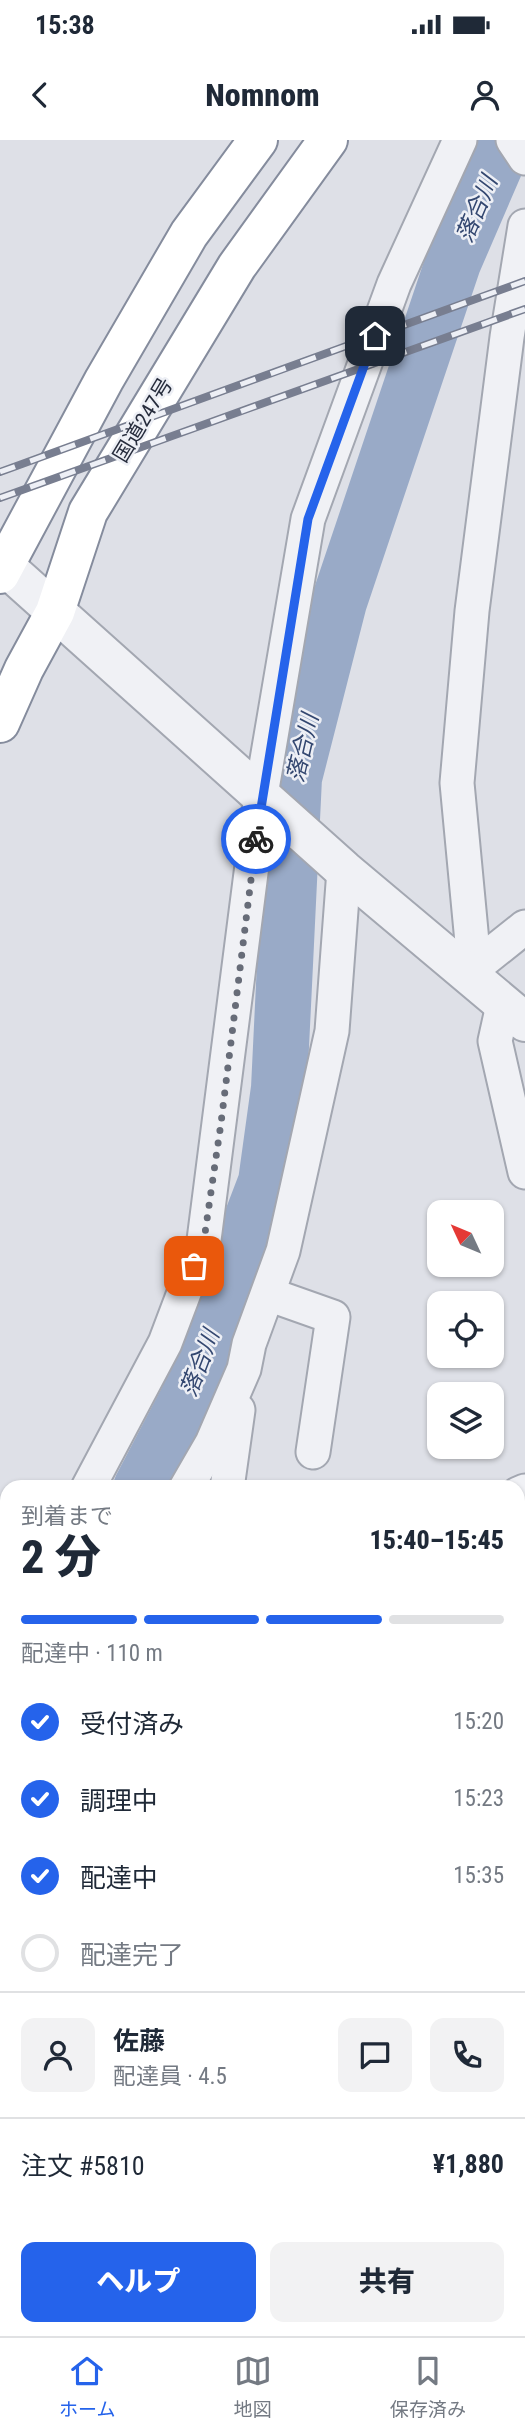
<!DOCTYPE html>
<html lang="ja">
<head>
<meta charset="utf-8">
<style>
	:root { --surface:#fff; --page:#f2f2f3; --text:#1f2937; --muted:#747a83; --line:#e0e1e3; --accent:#2563eb }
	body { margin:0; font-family:"Roboto Condensed","Noto Sans JP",sans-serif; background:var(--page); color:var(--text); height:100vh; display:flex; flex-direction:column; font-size:26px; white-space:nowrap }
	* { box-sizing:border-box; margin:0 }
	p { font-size:23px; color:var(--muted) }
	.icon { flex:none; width:38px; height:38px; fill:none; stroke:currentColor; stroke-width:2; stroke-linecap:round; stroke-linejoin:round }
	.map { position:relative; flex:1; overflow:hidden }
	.side { position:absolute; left:0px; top:1340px; width:525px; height:856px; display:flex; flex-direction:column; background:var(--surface); border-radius:21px 21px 0 0; box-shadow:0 2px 5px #0004 }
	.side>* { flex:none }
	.needle { width:46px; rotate:314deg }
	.fabs { position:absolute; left:427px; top:1060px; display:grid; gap:14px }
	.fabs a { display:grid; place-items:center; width:77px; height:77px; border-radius:14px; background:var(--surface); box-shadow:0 2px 5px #0004; font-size:35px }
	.pin { position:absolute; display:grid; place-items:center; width:60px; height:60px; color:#fff; margin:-30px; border-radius:14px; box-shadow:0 4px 10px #0006 }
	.courier { position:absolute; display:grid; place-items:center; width:70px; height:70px; margin:-35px; border:5px solid #2563eb; border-radius:50%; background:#fff; color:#222; box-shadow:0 2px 9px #0007 }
	.head em { font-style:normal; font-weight:800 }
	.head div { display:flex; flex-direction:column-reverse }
	.head { display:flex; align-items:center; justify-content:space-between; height:119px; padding:0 21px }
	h1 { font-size:46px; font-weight:800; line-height:52px }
	.bar { display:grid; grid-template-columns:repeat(4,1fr); gap:10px 7px; align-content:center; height:84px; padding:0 21px }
	.bar i { height:9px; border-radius:5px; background:var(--line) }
	.bar .selected { background:var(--accent) }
	.bar p { grid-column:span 4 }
	.line { display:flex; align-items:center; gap:18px; padding:0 21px; border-top:2px solid var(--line) }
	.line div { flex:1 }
	.round { display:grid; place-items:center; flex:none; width:74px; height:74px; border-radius:14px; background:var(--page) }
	ol { padding:0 21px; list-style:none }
	li { display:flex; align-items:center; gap:21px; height:77px }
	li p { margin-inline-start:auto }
	li .icon { padding:7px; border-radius:50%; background:var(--accent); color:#fff; stroke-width:4 }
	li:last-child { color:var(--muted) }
	li i { width:38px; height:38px; border:4px solid var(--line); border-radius:50% }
	.action { display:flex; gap:14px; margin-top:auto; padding:14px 21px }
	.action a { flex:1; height:80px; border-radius:14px; background:var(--accent); color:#fff; font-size:28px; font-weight:800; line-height:80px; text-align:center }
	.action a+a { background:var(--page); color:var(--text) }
	.status { display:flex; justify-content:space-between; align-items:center; height:49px; padding:0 35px; background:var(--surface); direction:ltr }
	.status svg { height:19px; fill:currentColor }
	header { display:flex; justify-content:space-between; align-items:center; height:91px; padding:0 21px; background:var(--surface); font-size:32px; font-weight:800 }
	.menu { display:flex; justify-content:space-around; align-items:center; height:98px; border-top:2px solid var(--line); background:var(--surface); font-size:19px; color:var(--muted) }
	.menu a { display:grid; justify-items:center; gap:4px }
	.menu .selected { color:var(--accent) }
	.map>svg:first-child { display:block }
</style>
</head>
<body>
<div class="status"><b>15:38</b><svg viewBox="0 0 49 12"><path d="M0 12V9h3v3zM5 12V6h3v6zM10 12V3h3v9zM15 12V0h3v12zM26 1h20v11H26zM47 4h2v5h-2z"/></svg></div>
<header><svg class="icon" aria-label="back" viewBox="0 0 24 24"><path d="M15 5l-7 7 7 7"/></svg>Nomnom<svg class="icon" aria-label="person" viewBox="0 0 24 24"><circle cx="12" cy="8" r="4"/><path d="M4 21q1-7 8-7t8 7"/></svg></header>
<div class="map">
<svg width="525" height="2196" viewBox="0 0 525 2196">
	<rect width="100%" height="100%" fill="#dee0e7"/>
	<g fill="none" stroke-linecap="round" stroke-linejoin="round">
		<g stroke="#99aac7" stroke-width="56">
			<polyline points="141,1348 188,1258 208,1194 266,1042 279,948 294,638 339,462 453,123 506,0"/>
			<polyline points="0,1570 7,1558"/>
		</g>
		<g stroke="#a3a7b1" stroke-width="37">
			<g id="minor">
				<polyline points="513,0 525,18"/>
				<polyline points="466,834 472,802 457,643 472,471 507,197 525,86"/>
				<polyline points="466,834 525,787"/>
				<polyline points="503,865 495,901 525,1032"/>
				<polyline points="268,1154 333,1177 313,1312"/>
				<polyline points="88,1348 165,1203 204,1100 261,655 308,379 394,144 460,0"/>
				<polyline points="186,1348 212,1303 244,1229 249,1204 283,1111 332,891 344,730"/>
				<polyline points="227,1348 238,1270"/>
				<polyline points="518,1354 525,1351"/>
				<polyline points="0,1498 7,1486"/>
				<polyline points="0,1647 7,1634"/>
				<polyline points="0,1686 7,1675"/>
				<polyline points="518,2144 525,2157"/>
				<polyline points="144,2189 148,2196"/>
				<polyline points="234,2196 247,2189"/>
			</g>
		</g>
		<g stroke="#a3a7b1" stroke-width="42">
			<g id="tertiary">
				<polyline points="0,422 344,730 525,882"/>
				<polyline points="0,2105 7,2118"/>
				<polyline points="44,2189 47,2196"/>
			</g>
		</g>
		<g stroke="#858c9d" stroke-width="42">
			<g id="trunk">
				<polyline points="0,434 104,240 189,94 258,0"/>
				<polyline points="0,583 24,529 55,472 88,372 237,126 328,0"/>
			</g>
		</g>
		<polyline stroke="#bcbec5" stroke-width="4.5" stroke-dasharray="5 5" stroke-linecap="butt" points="518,2085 525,2097"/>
		<use href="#minor" stroke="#f0f1f5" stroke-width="33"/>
		<use href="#tertiary" stroke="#f0f1f5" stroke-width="38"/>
		<use href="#trunk" stroke="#fff" stroke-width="38"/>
		<g stroke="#787e90" stroke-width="8">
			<g id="rail">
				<polyline points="0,332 525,141"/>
				<polyline points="0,358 525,169"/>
			</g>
		</g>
		<use href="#rail" stroke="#edeff5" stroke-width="5" stroke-dasharray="16" stroke-linecap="butt"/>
	</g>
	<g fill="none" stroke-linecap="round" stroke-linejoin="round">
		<polyline stroke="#676c78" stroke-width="7" stroke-dasharray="0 12.6" points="194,1126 204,1100 221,983 256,699"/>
		<polyline stroke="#2563eb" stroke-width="9" points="256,699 308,379 375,196"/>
	</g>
	<g text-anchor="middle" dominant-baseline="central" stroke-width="5" stroke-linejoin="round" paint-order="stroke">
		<g font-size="21" fill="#272d3d" stroke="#edeff5">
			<text transform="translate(143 280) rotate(-59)">国道247号</text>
		</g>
		<g font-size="23" font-style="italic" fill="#334770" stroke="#edeff5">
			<text transform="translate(477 69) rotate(-67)">落合川</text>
			<text transform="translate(303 608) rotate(-77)">落合川</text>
			<text transform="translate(200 1223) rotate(-69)">落合川</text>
		</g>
	</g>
</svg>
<div class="fabs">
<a><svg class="needle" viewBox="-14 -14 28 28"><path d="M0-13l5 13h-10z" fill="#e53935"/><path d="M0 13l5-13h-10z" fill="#747a83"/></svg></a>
<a><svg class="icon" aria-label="locate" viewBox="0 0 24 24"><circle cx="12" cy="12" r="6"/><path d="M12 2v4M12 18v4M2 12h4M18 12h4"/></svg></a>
<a><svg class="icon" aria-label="layers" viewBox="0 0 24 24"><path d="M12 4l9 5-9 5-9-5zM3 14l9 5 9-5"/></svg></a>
</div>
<div class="pin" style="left:194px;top:1126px;background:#ea580c"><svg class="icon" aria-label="bag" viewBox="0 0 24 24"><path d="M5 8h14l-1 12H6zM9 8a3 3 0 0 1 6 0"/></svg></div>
<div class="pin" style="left:375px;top:196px;background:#1f2937"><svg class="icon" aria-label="home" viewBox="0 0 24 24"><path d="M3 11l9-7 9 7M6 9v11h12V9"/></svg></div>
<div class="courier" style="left:256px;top:699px"><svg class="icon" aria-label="bike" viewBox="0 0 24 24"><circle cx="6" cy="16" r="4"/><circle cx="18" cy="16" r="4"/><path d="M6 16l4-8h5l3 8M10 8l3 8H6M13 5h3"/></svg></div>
<section class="side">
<div class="head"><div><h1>2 分</h1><p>到着まで</p></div><em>15:40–15:45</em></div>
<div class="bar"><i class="selected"></i><i class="selected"></i><i class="selected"></i><i></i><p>配達中 · 110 m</p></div>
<ol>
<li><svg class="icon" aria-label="check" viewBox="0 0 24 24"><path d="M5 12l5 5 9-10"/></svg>受付済み<p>15:20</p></li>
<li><svg class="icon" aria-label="check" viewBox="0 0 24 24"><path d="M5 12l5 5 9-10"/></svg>調理中<p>15:23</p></li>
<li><svg class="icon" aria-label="check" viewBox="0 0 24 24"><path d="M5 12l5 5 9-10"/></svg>配達中<p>15:35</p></li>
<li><i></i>配達完了</li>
</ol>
<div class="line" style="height:126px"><a class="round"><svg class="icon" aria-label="person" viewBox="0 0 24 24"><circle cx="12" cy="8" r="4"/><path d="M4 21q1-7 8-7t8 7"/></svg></a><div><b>佐藤</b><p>配達員 · 4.5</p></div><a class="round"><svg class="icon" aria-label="chat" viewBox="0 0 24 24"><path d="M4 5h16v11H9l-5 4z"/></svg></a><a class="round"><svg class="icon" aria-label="phone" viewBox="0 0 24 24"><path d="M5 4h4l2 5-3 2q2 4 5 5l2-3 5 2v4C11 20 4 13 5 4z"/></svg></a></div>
<div class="line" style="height:91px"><div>注文 #5810</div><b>¥1,880</b></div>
<div class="action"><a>ヘルプ</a><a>共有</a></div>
</section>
</div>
<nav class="menu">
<a class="selected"><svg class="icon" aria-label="home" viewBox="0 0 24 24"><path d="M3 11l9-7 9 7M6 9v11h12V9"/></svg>ホーム</a>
<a><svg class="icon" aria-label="map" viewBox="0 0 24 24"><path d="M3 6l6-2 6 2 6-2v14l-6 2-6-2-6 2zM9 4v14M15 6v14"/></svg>地図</a>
<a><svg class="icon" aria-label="saved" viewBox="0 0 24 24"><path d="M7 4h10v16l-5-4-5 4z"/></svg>保存済み</a>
</nav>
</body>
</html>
